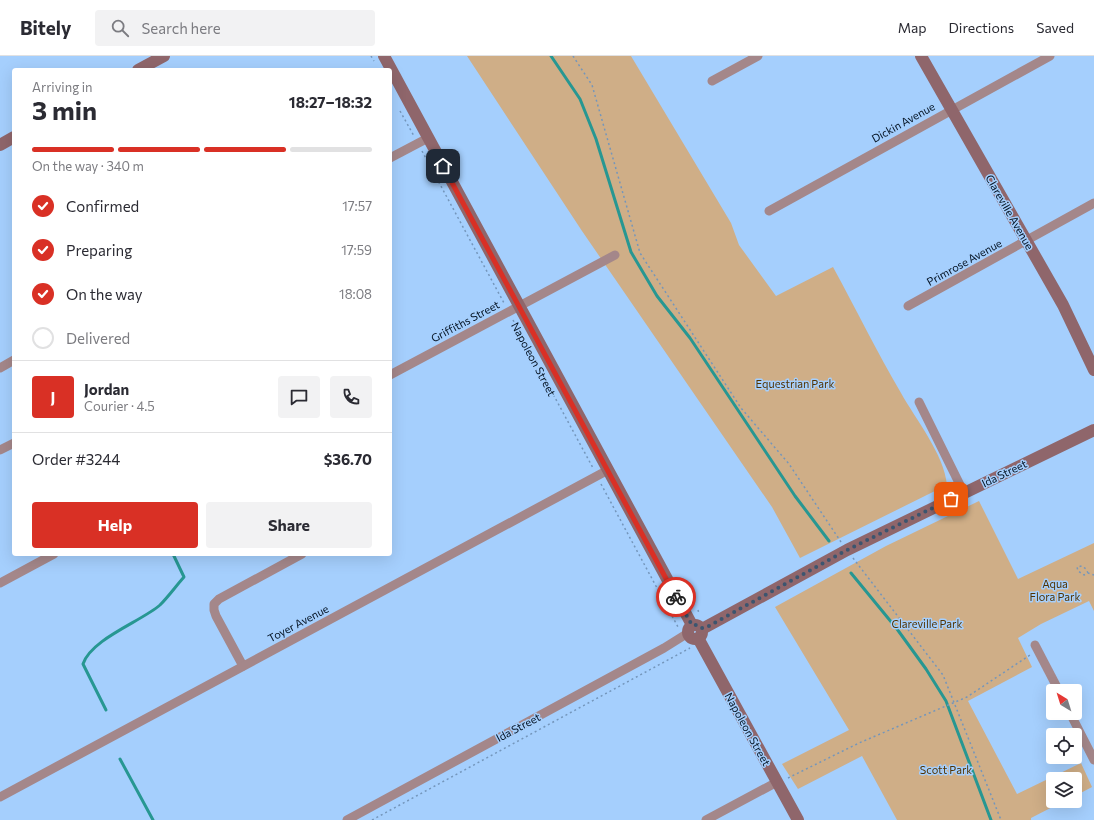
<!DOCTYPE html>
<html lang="en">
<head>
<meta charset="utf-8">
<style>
	:root { --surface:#fff; --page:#f2f2f3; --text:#2b2b33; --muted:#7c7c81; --line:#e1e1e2; --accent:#d93025 }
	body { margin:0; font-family:Commissioner,sans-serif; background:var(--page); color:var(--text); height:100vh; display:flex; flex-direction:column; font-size:15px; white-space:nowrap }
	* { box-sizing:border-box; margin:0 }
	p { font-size:13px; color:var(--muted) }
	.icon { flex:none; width:22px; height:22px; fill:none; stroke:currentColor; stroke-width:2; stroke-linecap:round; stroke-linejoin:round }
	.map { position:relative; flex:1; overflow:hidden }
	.side { position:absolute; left:12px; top:12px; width:380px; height:488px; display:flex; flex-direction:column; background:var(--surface); border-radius:4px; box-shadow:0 4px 16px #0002 }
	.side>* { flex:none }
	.needle { width:26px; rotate:322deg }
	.controls { position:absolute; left:1046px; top:628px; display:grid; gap:8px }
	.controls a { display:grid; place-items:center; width:36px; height:36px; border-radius:4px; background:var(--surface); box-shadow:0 4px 16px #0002; font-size:20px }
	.pin { position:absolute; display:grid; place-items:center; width:34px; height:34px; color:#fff; margin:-17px; border-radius:8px; box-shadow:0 2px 6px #0006 }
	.courier { position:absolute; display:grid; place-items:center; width:40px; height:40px; margin:-20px; border:3px solid #d93025; border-radius:50%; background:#fff; color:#222; box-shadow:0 1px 5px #0007 }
	.head em { font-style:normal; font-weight:700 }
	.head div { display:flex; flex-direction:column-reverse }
	.head { display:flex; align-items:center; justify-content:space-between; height:68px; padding:0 20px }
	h1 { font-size:26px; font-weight:700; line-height:30px }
	.bar { display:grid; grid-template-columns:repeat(4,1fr); gap:6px 4px; align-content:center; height:48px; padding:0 20px }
	.bar i { height:5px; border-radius:3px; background:var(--line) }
	.bar .current { background:var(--accent) }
	.bar p { grid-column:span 4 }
	.line { display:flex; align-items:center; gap:10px; padding:0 20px; border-top:1px solid var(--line) }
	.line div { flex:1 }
	.round { display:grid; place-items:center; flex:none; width:42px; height:42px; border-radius:4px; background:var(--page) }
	ol { padding:0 20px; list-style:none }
	li { display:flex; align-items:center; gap:12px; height:44px }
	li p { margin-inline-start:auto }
	li .icon { padding:4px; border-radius:50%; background:var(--accent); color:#fff; stroke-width:4 }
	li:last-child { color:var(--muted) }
	li i { width:22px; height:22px; border:2px solid var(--line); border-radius:50% }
	.primary-button { display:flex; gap:8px; margin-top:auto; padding:8px 20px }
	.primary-button a { flex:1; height:46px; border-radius:4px; background:var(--accent); color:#fff; font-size:16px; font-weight:700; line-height:46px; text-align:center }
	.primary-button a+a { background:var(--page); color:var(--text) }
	header { display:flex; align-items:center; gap:24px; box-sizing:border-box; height:56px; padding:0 20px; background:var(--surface); border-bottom:1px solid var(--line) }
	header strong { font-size:19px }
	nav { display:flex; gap:22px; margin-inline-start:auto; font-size:14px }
	.search { width:280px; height:36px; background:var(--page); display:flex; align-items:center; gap:10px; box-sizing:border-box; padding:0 14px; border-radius:4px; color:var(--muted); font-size:15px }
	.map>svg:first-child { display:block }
</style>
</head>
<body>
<header>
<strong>Bitely</strong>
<div class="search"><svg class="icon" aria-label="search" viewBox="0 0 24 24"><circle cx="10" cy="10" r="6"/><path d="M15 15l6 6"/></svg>Search here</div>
<nav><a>Map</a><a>Directions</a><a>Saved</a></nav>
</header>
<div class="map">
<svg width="1094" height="764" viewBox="0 0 1094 764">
	<rect width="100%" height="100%" fill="#a5cffd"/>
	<g fill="#cfae87">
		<path d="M467,0h164l100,167 8,22 37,51 57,-29c23,42 44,85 68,126 15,27 43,61 46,92l-147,73 -28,-51 -190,-276z"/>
		<polygon points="979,445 1018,523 1094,487 1094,555 1089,545 1041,568 1018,582 1032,611 968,645 1017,738 1081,707 1092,731 1075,740 1075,723 1053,723 1053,745 1064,745 1031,762 1031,764 897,764 862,700 798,733 782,708 849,674 775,551 886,490"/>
	</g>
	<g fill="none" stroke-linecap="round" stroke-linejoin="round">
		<g stroke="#279792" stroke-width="3">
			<polyline points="551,0 580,43 596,83 631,196 657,240 690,282 795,440 829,485"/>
			<polyline points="851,517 897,573 926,613 946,645 991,764"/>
			<path d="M106,654l-23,-46c8,-25 59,-43 77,-59 8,-8 16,-19 24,-28l-11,-23"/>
			<polyline points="120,703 153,764"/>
		</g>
		<g stroke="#7496bb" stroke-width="1.5" stroke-dasharray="2 3" stroke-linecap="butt">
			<polyline points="371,0 374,5"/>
			<polyline points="573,0 592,29 640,197 741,352 789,408 841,486"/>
			<polyline points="400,55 414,80"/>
			<polyline points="422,95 504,247"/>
			<polyline points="513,264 593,412"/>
			<polyline points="601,428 678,571"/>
			<polyline points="853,502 943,619 1001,764"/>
			<polyline points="1088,517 1086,513 1082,510 1077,511 1078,515 1084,519 1088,517 1094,519"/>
			<polyline points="698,554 699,558"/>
			<polyline points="788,722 859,687 967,641 1030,599"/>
			<polyline points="372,764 690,592"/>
		</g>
		<g stroke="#a4878a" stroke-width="9">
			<polyline points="712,25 758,0"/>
			<polyline points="390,102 428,82"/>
			<polyline points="769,155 1050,0"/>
			<polyline points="908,250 1094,147"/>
			<polyline points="0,312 14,304"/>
			<polyline points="390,319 615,199"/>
			<polyline points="919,346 964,437"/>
			<polyline points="0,394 14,387"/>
			<polyline points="0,527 54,498"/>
			<polyline points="1035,589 1059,635"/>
			<polyline points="243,610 216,560 214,554 214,548 219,543 302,498"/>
			<polyline points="1070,657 1094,704"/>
			<polyline points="0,741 608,414"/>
			<polyline points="347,764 664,592 688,577"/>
			<polyline points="706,764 777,726"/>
		</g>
		<g stroke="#8f666b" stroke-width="12">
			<polyline points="384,0 692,569"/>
			<polyline points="921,0 1063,249 1094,314"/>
			<polyline points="138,14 164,0"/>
			<polyline points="0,89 14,81"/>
			<circle cx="695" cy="576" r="7"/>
			<polyline points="702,573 847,494 1094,374"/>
			<polyline points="698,582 798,764"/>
		</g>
	</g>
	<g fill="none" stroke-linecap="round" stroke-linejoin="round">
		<polyline stroke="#3c556f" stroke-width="4" stroke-dasharray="0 7.2" points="676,541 692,569 697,569 702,572 707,571 847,494 951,443"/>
		<polyline stroke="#d93025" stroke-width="5" points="443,110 676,541"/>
	</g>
	<g text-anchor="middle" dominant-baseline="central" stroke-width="3" stroke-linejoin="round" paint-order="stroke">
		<g font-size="11" fill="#041323" stroke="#a5cffd">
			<text transform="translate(903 66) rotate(-29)">Dickin Avenue</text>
			<text transform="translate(1010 156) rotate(60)">Clareville Avenue</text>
			<text transform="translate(964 206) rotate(-29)">Primrose Avenue</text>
			<text transform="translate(465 265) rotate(-28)">Griffiths Street</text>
			<text transform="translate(534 303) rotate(62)">Napoleon Street</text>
			<text transform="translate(1004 417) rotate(-26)">Ida Street</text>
			<text transform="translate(298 567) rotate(-28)">Toyer Avenue</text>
			<text transform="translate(518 671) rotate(-28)">Ida Street</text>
			<text transform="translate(748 673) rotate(61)">Napoleon Street</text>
		</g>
		<g font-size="11" fill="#533300" stroke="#a5cffd">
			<text x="795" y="327">Equestrian Park</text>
			<text x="1055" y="527">Aqua<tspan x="1055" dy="13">Flora Park</tspan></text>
			<text x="927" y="567">Clareville Park</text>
			<text x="946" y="713">Scott Park</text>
		</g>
	</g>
</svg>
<div class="controls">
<a><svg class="needle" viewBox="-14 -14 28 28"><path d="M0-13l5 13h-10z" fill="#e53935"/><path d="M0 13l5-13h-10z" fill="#7c7c81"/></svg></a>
<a><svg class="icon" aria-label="locate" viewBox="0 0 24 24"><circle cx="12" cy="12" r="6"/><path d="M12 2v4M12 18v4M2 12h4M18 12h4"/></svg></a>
<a><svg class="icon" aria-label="layers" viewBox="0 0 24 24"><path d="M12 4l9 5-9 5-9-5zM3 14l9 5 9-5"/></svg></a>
</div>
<div class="pin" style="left:951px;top:443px;background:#ea580c"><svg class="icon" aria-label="bag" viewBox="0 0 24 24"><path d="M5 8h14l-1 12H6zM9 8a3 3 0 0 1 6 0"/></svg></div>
<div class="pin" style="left:443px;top:110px;background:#1f2937"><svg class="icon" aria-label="home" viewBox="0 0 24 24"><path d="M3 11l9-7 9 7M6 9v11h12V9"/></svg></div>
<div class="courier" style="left:676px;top:541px"><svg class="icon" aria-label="bike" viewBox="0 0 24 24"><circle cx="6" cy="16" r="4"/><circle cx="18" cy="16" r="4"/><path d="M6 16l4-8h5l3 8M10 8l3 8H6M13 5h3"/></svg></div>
<section class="side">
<div class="head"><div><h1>3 min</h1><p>Arriving in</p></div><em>18:27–18:32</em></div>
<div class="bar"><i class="current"></i><i class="current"></i><i class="current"></i><i></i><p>On the way · 340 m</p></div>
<ol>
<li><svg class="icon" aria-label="check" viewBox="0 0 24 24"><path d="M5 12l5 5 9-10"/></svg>Confirmed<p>17:57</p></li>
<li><svg class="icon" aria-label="check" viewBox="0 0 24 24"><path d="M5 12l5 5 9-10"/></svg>Preparing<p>17:59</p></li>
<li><svg class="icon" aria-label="check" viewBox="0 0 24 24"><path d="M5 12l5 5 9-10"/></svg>On the way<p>18:08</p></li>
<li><i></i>Delivered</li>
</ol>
<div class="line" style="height:72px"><b class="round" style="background:var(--accent);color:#fff">J</b><div><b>Jordan</b><p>Courier · 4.5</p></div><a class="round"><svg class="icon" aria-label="chat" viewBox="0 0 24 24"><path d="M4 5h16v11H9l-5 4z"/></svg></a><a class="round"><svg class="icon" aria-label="phone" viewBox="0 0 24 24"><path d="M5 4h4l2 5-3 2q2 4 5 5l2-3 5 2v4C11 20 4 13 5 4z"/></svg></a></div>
<div class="line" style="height:52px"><div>Order #3244</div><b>$36.70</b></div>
<div class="primary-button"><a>Help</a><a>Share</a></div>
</section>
</div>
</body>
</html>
